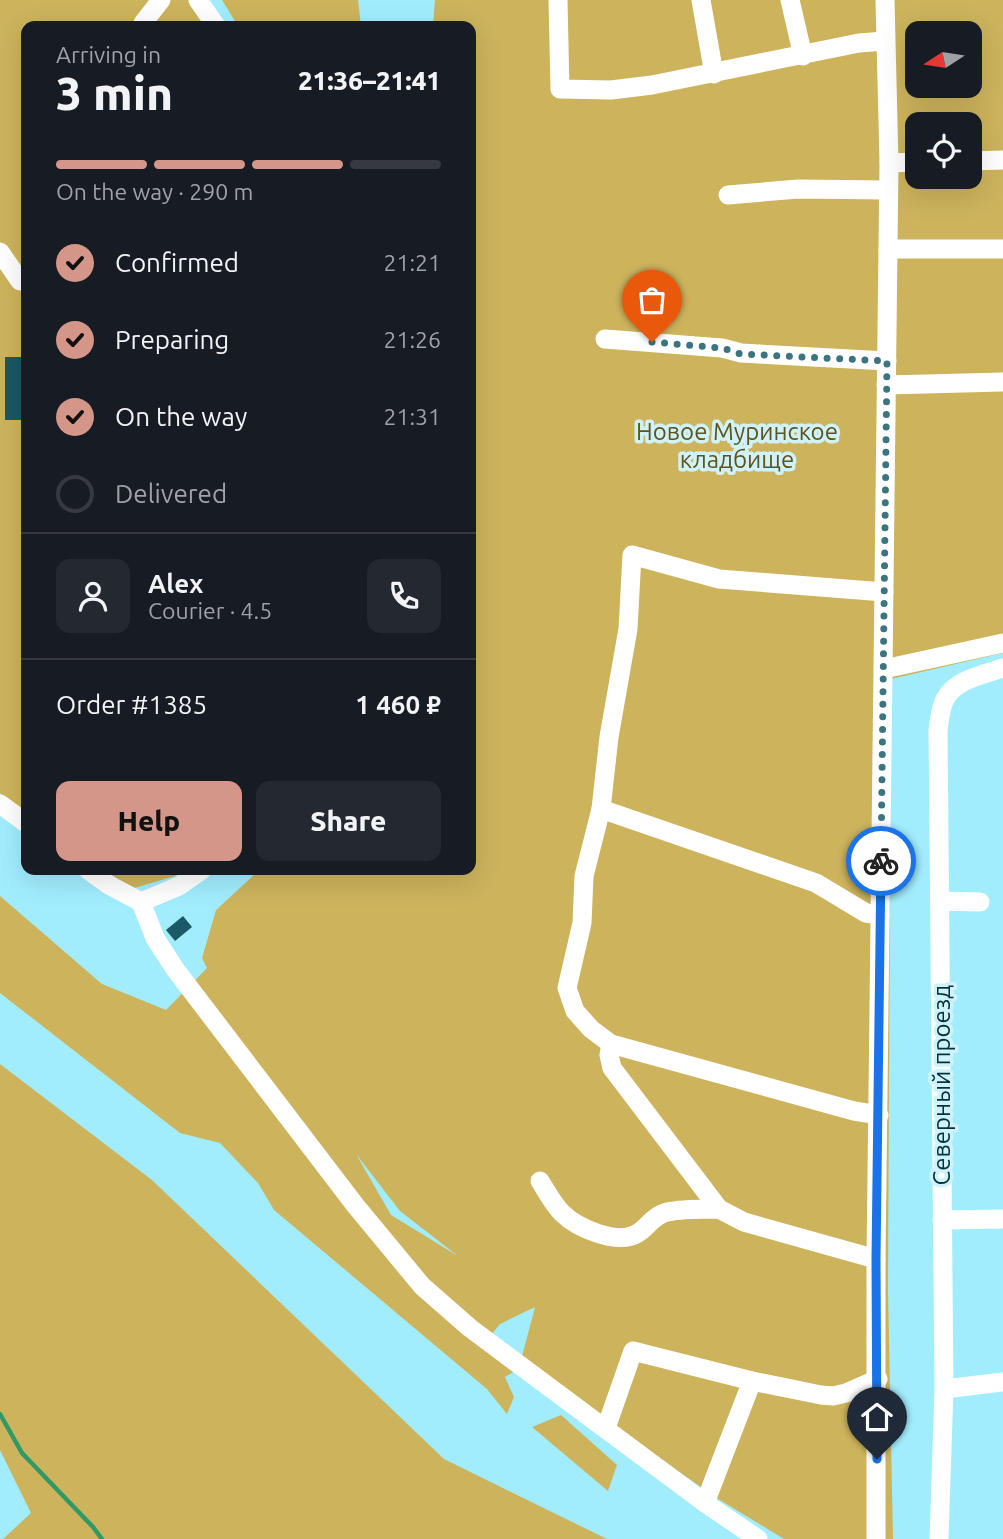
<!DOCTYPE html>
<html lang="en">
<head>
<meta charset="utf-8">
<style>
	:root { --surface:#171b24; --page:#242831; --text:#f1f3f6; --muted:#9ea1a6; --line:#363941; --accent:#d49689 }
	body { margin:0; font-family:Ubuntu,sans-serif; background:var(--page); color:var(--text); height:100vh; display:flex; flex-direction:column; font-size:26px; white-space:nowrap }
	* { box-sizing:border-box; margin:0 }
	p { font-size:23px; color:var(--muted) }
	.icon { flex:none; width:38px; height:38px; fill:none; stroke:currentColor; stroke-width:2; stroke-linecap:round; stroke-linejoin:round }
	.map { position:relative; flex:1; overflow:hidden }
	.panel { position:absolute; left:21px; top:21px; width:455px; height:854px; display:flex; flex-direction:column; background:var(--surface); border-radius:14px; box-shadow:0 7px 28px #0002 }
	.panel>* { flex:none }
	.needle { width:46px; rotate:258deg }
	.controls { position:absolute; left:905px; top:21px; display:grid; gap:14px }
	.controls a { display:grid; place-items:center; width:77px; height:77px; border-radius:14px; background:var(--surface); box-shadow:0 7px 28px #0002; font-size:35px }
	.pin { position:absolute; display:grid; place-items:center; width:60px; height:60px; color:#fff; margin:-72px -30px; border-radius:50% 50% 50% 0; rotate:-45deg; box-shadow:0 0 7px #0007 }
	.pin .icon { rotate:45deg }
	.courier { position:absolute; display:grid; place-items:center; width:70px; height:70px; margin:-35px; border:5px solid #1a73e8; border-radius:50%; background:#fff; color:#222; box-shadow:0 2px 9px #0007 }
	.overview em { font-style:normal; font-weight:800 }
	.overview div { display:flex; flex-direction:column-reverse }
	.overview { display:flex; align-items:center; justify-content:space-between; height:119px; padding:0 35px }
	h1 { font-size:46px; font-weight:800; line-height:52px }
	.bar { display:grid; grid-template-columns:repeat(4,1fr); gap:10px 7px; align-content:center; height:84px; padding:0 35px }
	.bar i { height:9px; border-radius:5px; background:var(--line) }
	.bar .selected { background:var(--accent) }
	.bar p { grid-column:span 4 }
	.line { display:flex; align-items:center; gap:18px; padding:0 35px; border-top:2px solid var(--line) }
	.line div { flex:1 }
	.round { display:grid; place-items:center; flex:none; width:74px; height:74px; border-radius:14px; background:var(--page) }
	ol { padding:0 35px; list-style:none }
	li { display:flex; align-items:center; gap:21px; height:77px }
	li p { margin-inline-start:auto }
	li .icon { padding:7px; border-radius:50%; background:var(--accent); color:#111; stroke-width:4 }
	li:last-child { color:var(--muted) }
	li i { width:38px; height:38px; border:4px solid var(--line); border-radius:50% }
	.cta { display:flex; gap:14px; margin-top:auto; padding:14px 35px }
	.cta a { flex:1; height:80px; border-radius:14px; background:var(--accent); color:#111; font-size:28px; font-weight:800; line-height:80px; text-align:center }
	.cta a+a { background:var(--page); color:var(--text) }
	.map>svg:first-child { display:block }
</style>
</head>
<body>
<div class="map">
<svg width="1003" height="1539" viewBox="0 0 1003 1539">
	<rect width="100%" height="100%" fill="#a1edfe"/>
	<g fill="#cdb35c" fill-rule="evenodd">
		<polygon points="0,0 189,0 209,26 26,26 26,812 0,793"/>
		<polygon points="222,0 358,0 361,26 238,26"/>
		<path d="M435,0h568v653l-112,26 -3,611 5,249h-109l-69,-42 -194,-137 14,-53 -35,17 -13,16 28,31 -10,6 9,20 -7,17 -20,-25 -213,-179 -16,-27 -38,-40 -40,-10 -180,-140v-97l102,88 64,26 41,-42 -5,-10 14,-48 38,-35 3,-5h214v-844h-38zM917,33h53v53h-53zM917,124h53v53h-53zM356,1154l44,57 58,45 -67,-41z"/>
		<polygon points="105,870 180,870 175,876 131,889"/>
		<polygon points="0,1064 152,1180 444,1459 607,1539 3,1539 31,1513 0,1450"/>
		<polygon points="561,1415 617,1465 608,1491 532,1427"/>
	</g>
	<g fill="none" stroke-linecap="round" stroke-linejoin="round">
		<polyline stroke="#309965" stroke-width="4.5" points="0,1414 22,1453 93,1527 102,1539"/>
	</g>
	<g fill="#1a5965">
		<rect x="5" y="357" width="21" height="63"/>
		<polygon points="183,916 192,927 175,941 166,930"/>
	</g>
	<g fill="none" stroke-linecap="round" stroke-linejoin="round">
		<g stroke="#fff" stroke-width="19">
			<polyline points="198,0 216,26"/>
			<polyline points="558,0 560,89 611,90 652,85 859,43 885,41"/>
			<polyline points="701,0 714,74"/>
			<polyline points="790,0 803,56"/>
			<polyline points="143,26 143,23 161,0"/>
			<polyline points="970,161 1003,160"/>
			<polyline points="889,163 917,162"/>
			<polyline points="728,195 798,189 888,190"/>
			<polyline points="888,249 1003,249"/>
			<polyline points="0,252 20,281 26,282"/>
			<polyline points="605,339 722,348 741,353 887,361"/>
			<polyline points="886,385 1003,382"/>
			<polyline points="884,669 1003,643"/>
			<polyline points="0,804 26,823"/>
			<polyline points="601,809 816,883 866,913 880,915"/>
			<polyline points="88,870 109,885 141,902 179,886 202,870"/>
			<polyline points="940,901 980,902"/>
			<polyline points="141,902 155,938 175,969 355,1205 422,1286 470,1328 705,1503 758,1539"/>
			<polyline points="611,1044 609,1055 612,1068 719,1209 744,1222 876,1259"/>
			<polyline points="879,1115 854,1111 611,1044 591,1029 575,1011 567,988 582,923 584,876 601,809 609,737 628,629 632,555 719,579 884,592"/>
			<path d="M540,1181c7,11 13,23 22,32 15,15 56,33 76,20 10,-6 14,-16 26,-20 17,-5 37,-3 55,-4"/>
			<polyline points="942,1220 1003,1219"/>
			<polyline points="944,1389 1003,1382"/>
			<polyline points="606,1428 633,1351 752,1381 821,1395 833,1396 846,1393 878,1379"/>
			<polyline points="705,1503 752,1381"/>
			<polyline points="876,1539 876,1259 889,163 885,0"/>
			<path d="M939,1539l5,-150 -6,-658c1,-9 2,-19 5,-27 8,-24 39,-29 60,-36"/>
		</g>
	</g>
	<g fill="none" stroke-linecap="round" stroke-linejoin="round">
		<polyline stroke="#3c7480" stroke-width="7" stroke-dasharray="0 12.6" points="652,342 722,348 741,354 887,361 881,861"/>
		<polyline stroke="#1a73e8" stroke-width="9" points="877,1459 876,1259 881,861"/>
	</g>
	<g text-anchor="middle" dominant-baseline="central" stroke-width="7" stroke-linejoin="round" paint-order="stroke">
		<g font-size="24" fill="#63531b" stroke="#cff3fc">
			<text x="737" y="431">Новое Муринское<tspan x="737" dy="28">кладбище</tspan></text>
		</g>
		<g font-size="24" fill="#05333c" stroke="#cff3fc">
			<text transform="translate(941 1085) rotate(-90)">Северный проезд</text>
		</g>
	</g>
</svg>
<div class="controls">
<a><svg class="needle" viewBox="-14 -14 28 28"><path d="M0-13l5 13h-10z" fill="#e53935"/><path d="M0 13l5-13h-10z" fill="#9ea1a6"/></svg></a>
<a><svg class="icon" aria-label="locate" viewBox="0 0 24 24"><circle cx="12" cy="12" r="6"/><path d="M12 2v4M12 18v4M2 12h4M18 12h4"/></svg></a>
</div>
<div class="pin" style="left:652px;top:342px;background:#ea580c"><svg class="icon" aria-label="bag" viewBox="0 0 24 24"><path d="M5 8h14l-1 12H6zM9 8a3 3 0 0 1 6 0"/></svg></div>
<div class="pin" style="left:877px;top:1459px;background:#1f2937"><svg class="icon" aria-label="home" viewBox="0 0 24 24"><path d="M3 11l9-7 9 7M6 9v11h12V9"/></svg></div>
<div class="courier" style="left:881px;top:861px"><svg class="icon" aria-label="bike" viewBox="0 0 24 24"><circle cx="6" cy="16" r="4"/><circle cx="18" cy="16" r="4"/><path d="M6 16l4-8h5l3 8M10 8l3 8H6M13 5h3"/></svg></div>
<section class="panel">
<div class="overview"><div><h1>3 min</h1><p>Arriving in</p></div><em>21:36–21:41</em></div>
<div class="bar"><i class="selected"></i><i class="selected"></i><i class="selected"></i><i></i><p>On the way · 290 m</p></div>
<ol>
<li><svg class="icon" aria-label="check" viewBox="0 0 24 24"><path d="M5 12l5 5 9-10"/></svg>Confirmed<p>21:21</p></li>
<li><svg class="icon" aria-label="check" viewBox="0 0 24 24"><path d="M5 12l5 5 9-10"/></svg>Preparing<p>21:26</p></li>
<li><svg class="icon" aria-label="check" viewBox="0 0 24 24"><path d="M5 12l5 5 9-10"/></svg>On the way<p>21:31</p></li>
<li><i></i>Delivered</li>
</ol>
<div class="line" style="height:126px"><a class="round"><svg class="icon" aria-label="person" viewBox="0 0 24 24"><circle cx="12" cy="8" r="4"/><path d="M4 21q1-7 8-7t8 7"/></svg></a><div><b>Alex</b><p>Courier · 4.5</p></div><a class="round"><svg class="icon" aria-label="phone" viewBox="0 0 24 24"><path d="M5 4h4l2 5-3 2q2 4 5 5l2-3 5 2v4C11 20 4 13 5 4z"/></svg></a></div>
<div class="line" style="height:91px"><div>Order #1385</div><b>1 460 ₽</b></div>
<div class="cta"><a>Help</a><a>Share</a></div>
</section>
</div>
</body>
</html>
